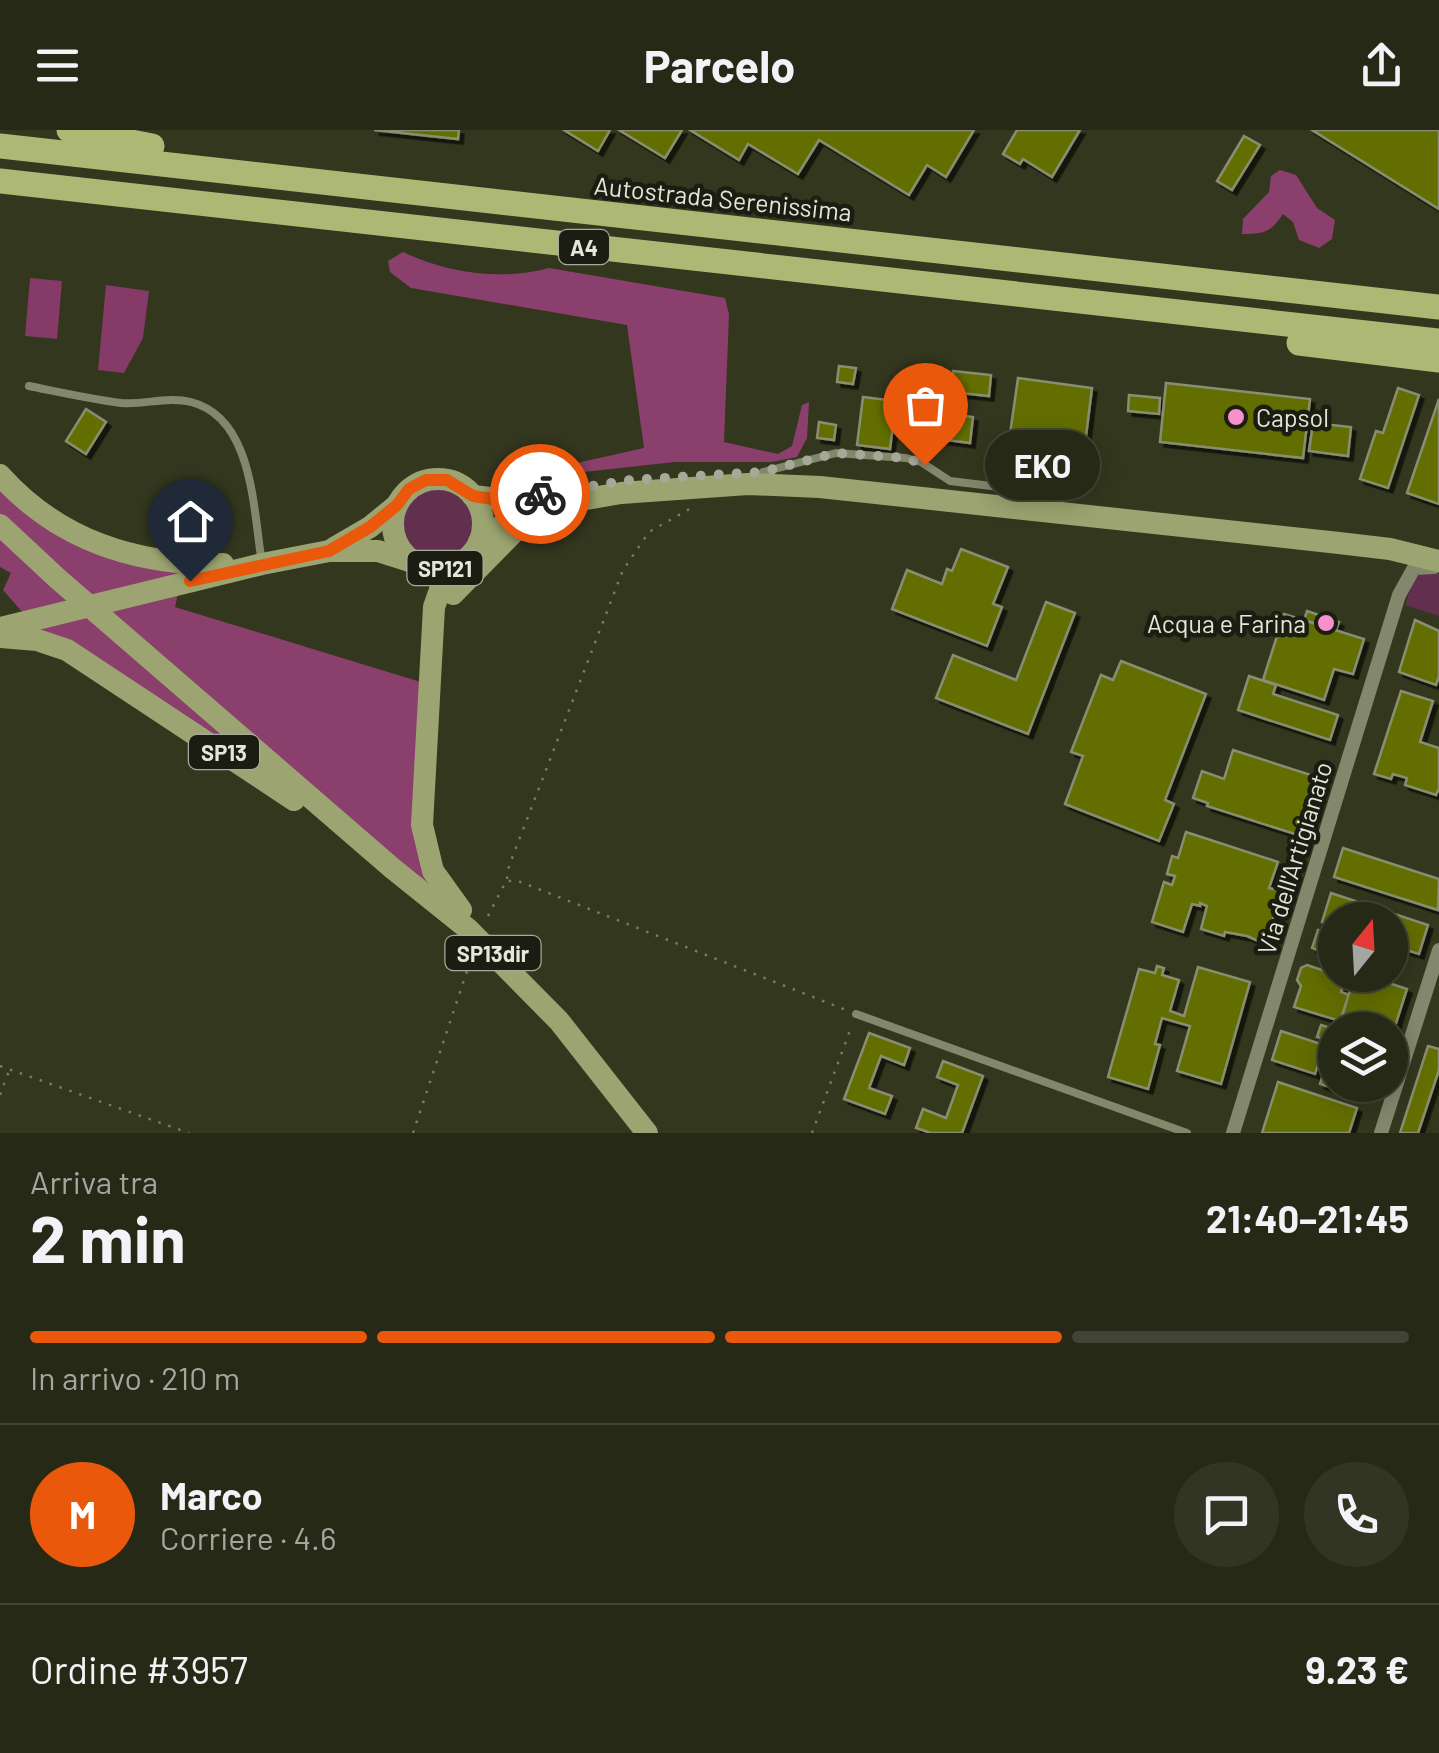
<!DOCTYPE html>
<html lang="it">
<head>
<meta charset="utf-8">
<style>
	:root { --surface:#262916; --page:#323523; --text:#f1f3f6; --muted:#a4a6a1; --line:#424535; --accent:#ea580c }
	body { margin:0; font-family:Barlow,sans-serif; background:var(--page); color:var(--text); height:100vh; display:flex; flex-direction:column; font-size:38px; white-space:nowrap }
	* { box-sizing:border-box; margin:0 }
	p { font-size:32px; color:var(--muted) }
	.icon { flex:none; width:55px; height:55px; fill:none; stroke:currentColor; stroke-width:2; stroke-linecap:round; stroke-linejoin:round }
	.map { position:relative; height:1003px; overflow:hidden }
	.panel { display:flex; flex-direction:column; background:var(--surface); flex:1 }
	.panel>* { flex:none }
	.needle { width:65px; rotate:18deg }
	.fabs { position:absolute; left:1318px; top:772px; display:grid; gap:20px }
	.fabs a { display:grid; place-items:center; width:90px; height:90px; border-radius:50%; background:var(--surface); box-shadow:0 5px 25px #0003,0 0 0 2px var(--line); font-size:50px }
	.pin { position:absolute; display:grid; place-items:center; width:85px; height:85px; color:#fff; margin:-102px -42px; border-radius:50% 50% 50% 0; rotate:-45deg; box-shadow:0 0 10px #0007 }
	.pin .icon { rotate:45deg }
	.courier { position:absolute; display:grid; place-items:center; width:100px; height:100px; margin:-50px; border:8px solid #ea580c; border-radius:50%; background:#fff; color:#222; box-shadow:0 2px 12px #0007 }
	.bubble { position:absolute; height:70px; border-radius:35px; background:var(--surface); box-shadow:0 5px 25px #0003,0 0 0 2px var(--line); font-size:32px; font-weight:700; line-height:70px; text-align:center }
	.overview em { font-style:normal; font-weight:700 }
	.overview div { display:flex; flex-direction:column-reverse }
	.overview { display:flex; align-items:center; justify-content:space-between; height:170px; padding:0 30px }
	h1 { font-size:65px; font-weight:700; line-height:75px }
	.bar { display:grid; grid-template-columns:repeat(4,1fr); gap:15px 10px; align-content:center; height:120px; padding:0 30px }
	.bar i { height:12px; border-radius:8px; background:var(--line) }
	.bar .selected { background:var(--accent) }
	.bar p { grid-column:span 4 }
	.line { display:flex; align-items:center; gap:25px; padding:0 30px; border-top:2px solid var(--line) }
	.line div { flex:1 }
	.round { display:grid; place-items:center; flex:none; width:105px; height:105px; border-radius:52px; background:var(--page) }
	header { display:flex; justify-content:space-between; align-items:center; height:130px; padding:0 30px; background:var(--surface); font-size:45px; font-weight:700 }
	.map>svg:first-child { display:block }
</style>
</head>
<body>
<header><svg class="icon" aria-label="menu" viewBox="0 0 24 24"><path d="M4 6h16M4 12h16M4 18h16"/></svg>Parcelo<svg class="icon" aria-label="share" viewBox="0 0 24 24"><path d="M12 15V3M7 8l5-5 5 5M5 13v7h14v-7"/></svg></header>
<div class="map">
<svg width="1439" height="1003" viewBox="0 0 1439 1003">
	<defs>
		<filter id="shadow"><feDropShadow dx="4.5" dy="4.5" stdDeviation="0" flood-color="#0009"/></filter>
	</defs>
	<rect width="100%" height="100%" fill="#33371e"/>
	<g fill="#632f4e">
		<circle cx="438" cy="393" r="37"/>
		<polygon points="1430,441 1439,444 1439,486 1405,475 1415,446"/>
	</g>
	<g fill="#8b3f6d">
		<path d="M1280,40l16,5 21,33 18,12 -3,19 -13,9 -20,-8 -6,-18 -10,-8c-12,18 -18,20 -41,20l1,-15 26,-27 2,-16z"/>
		<path d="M403,122c43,21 100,29 146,16l176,30 4,16 -5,128 54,12 14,-8 10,-41 7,-3 -2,36 -10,19 -26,5h-96l-183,20 152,-34 -17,-123 -216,-37 -21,-16 -2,-11z"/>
		<polygon points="0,353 155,436 182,444 175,477 424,553 434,757 38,500 3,460 11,443 0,437"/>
	</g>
	<g fill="#853a68">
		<polygon points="30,148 62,151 57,209 25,206"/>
		<polygon points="106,155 149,161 143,208 124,243 98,240"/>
	</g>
	<g fill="#646e00" stroke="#898e72" stroke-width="2.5" filter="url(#shadow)">
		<polygon points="374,0 459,0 458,9"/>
		<polygon points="564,0 610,0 598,21"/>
		<polygon points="619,0 682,0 665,28"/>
		<polygon points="690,0 974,0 946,47 927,35 909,65 819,10 798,44 748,14 739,30"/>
		<polygon points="1017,0 1080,0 1052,47 1023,29 1020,34 1003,24"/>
		<polygon points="1312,0 1439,0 1439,79"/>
		<polygon points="1244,6 1260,15 1232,60 1217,51"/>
		<polygon points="839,236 856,238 853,254 837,252"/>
		<polygon points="953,241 991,245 989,266 951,262"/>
		<polygon points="1018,248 1092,258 1085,314 1010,304"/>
		<polygon points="1166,253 1310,269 1303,328 1160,312"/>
		<polygon points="1398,258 1419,265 1388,358 1360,349 1376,301 1383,303"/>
		<polygon points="1129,265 1160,268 1159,284 1128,281"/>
		<polygon points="863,267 896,271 890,319 857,315"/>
		<polygon points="1439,269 1439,374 1407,363"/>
		<polygon points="86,279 106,292 86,324 66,311"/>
		<polygon points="942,283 973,287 970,313 939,309"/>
		<polygon points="819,292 836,295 834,310 817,308"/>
		<polygon points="1313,293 1351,297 1348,326 1309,321"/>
		<polygon points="961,419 1008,437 993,474 1002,477 987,516 892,479 907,440 942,454 947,439 952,441"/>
		<polygon points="1046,472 1075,483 1028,604 936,568 953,525 1016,550"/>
		<polygon points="1307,481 1339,492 1336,500 1304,490"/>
		<polygon points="1284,484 1364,509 1353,544 1334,539 1324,570 1263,550"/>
		<polygon points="1415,490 1439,501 1439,546 1436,555 1399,542"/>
		<polygon points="1121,531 1206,564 1165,670 1174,674 1159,711 1065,674 1083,626 1071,622 1101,545 1113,550"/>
		<polygon points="1249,546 1276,555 1273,564 1338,585 1330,610 1238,580"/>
		<polygon points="1401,561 1433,571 1420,612 1439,618 1439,658 1436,665 1405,655 1407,648 1393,644 1391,649 1374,644"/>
		<polygon points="1233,620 1317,647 1298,705 1207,676 1208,673 1193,668 1202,641 1224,649"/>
		<polygon points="1186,702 1278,732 1269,758 1282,761 1265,814 1247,806 1225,802 1224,806 1201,799 1207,776 1200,773 1200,776 1192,774 1183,802 1152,792 1164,752 1172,755 1175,746 1167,744 1172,726 1178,728"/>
		<polygon points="1343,718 1439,749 1438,780 1334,747"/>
		<polygon points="1331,763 1428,795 1419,824 1390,815 1390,790 1335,790 1335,797 1322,792"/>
		<polygon points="1318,800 1335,806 1335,826 1312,818"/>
		<polygon points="1307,835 1346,848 1341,862 1349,865 1340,891 1294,877 1301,856 1297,850 1301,838"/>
		<polygon points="1157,836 1164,838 1162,845 1179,850 1170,881 1184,886 1198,837 1250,852 1221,954 1177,941 1190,896 1162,888 1155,914 1160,915 1148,959 1108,947 1139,839 1155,843"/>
		<polygon points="1366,845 1388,845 1386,852 1407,859 1390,912 1390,900 1335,900 1335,955 1368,955 1364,968 1320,954 1334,912 1317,907 1321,895 1338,900 1354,847 1364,850"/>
		<polygon points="1281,901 1324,915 1315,944 1272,930"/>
		<polygon points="869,903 910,918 904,935 881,926 869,958 892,966 885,984 844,969"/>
		<polygon points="1428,916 1439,919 1439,940 1418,1003 1400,1003"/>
		<polygon points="943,931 983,946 962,1003 931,1003 916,998 923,979 946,988 958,955 937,947"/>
		<polygon points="1278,952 1357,978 1349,1003 1262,1003"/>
	</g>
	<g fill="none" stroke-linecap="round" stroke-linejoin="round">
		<g stroke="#777b65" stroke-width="2.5" stroke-dasharray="2.5 8" stroke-linecap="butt">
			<polyline points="507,749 509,736 623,440 649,402 693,377"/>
			<polyline points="488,786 506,751 518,751 846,880"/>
			<polyline points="0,936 189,1003"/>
			<polyline points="0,965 9,941"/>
			<polyline points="413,1003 471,829"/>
			<polyline points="812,1003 852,895"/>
		</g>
		<g stroke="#83886c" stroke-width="8">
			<path d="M29,256c30,6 61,13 92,17 23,2 47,-7 70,-1 63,16 62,109 71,161"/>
			<polyline points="763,342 836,323 906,328 921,332 950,351 1008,358 1047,369"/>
			<polyline points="856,884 1187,1003"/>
		</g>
		<g stroke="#83886c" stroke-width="14">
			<polyline points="1233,1003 1399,465 1414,438 1434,437"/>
			<polyline points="1381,1003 1439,820"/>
		</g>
		<g stroke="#9ca571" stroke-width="22">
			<path d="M0,345c59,66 136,90 223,89"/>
			<circle cx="438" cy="394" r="45"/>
			<polyline points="473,366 499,369 546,364"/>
			<polyline points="0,395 58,449 392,738 468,799 559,891 647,1003"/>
			<polyline points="479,412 511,389 551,375 621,363 748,354 820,357 1339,413 1390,419 1439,431"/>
			<polyline points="334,418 370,397 397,375"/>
			<polyline points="457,435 440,460 434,477 422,695 433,741 461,780"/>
			<polyline points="453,464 515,401"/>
			<polyline points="0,498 262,434 329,421 378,421 416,433"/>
			<polyline points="0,507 37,510 67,520 294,670"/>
		</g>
		<g stroke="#adb874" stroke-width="25">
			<polyline points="69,0 152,16"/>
			<polyline points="0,16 1439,177"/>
			<polyline points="0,51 1439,211"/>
			<polyline points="1299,213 1439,230"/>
		</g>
	</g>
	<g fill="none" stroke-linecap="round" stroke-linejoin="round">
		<polyline stroke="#a6a997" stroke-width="10" stroke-dasharray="0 18" points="540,364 630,350 762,342 836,323 906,328 925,335"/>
		<polyline stroke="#ea580c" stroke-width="12" points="190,451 329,421 370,397 397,375 409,359 426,350 447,350 473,366 492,369 540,364"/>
	</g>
	<g fill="#f890cc" stroke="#1b1d12" stroke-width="4">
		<circle cx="1236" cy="287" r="10"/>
		<circle cx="1326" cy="493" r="10"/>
	</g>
	<g text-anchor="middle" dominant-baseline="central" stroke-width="9" stroke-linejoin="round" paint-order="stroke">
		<g fill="#1b1d12" stroke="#a8aa9d" stroke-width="2.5">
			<rect x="559" y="100" width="50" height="34" rx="8"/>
			<rect x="407.5" y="421" width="75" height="34" rx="8"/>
			<rect x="189" y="605" width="70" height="34" rx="8"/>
			<rect x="445.5" y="806" width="95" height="34" rx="8"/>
		</g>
		<g font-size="22" font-weight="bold" fill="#e4e7d8">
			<text x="584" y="117">A4</text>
			<text x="445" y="438">SP121</text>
			<text x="224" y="622">SP13</text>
			<text x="493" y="823">SP13dir</text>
		</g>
		<g font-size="25" fill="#e4e7d8" stroke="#1b1d12">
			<text transform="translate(723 68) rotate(6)">Autostrada Serenissima</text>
			<text transform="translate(1294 728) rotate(-73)">Via dell'Artigianato</text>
		</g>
		<g font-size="25" fill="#e4e7d8" stroke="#1b1d12" text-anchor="start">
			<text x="1256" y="287">Capsol</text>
			<text x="1306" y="493" text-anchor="end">Acqua e Farina</text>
		</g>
	</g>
</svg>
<div class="fabs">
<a><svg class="needle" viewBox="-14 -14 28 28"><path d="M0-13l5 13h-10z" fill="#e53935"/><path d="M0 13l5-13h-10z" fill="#a4a6a1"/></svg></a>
<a><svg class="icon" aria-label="layers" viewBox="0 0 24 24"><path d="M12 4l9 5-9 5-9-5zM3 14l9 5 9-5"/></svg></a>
</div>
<div class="pin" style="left:925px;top:335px;background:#ea580c"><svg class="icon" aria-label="bag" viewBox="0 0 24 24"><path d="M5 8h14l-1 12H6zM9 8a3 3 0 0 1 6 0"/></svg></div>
<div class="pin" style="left:190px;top:451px;background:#1f2937"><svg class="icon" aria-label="home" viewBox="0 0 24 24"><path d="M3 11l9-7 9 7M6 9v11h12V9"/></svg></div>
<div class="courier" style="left:540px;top:364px"><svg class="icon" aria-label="bike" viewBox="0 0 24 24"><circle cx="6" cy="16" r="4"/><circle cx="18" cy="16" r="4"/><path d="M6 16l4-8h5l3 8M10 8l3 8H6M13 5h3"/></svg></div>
<div class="bubble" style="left:985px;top:300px;width:115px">EKO</div>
</div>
<section class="panel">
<div class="overview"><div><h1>2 min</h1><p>Arriva tra</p></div><em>21:40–21:45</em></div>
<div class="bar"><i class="selected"></i><i class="selected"></i><i class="selected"></i><i></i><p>In arrivo · 210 m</p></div>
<div class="line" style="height:180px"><b class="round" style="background:var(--accent);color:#fff">M</b><div><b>Marco</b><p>Corriere · 4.6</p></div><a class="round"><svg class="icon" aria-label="chat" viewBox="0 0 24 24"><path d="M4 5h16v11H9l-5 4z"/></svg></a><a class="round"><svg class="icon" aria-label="phone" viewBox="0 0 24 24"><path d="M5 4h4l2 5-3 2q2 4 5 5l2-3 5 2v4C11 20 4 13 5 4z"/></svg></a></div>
<div class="line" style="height:130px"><div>Ordine #3957</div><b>9.23 €</b></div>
</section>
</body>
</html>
